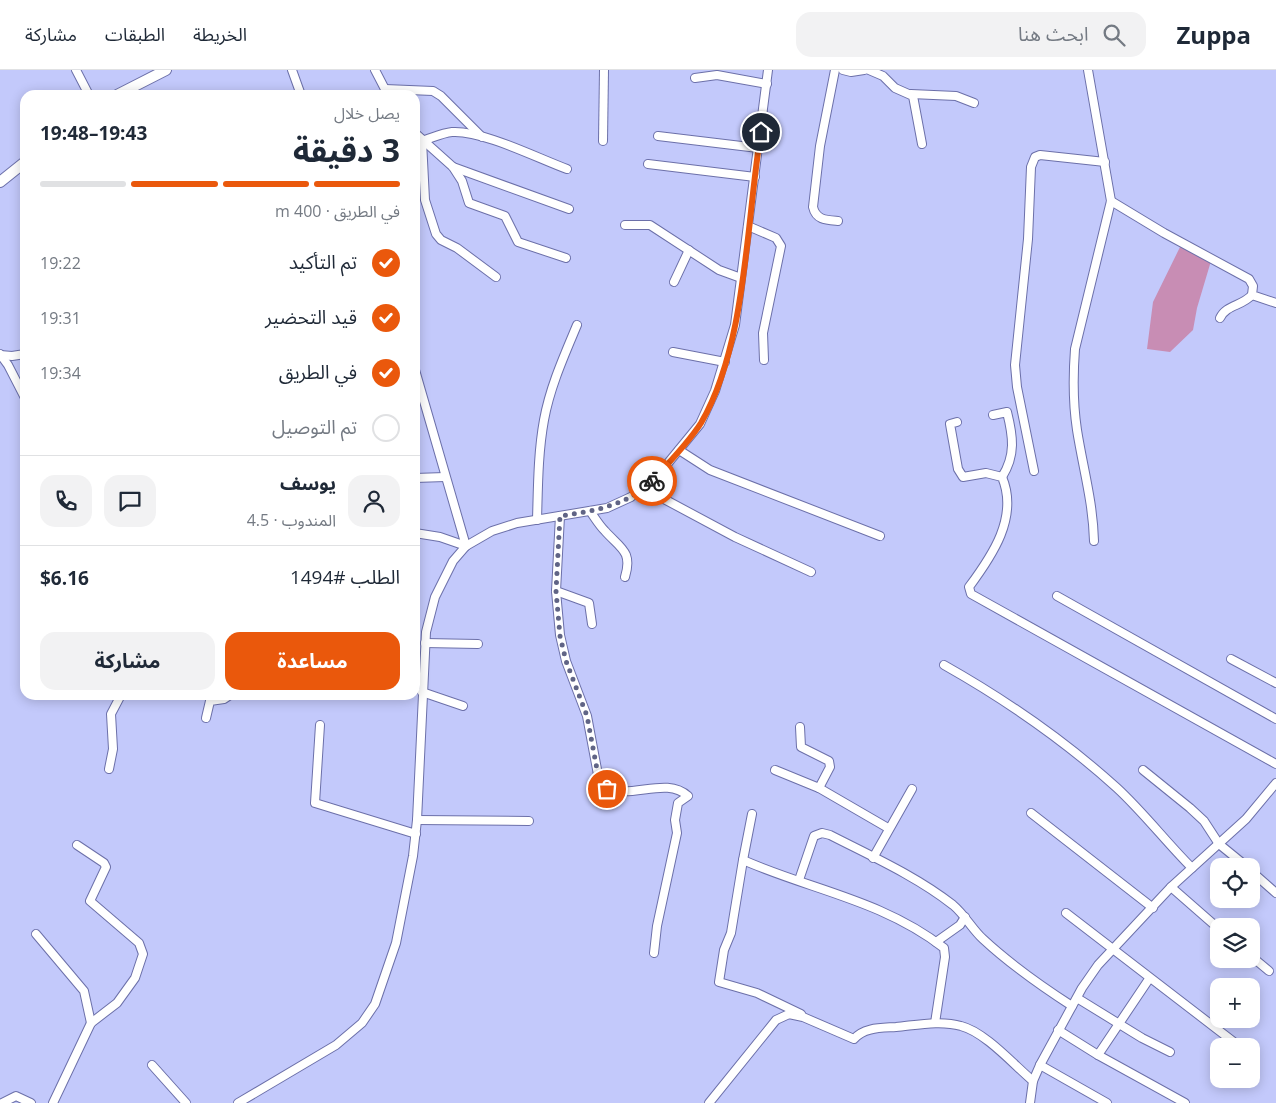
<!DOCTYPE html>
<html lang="ar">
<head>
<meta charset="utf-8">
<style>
	:root { --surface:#fff; --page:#f2f2f3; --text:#1f2937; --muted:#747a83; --line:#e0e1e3; --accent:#ea580c }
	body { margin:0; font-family:"Open Sans","Noto Sans Arabic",sans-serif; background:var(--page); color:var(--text); direction:rtl; height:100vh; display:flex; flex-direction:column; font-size:19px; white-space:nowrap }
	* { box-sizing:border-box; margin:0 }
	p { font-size:16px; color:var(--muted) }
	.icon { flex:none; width:28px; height:28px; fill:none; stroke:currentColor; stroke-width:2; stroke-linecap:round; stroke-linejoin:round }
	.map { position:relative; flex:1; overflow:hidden; direction:ltr }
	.details { position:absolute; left:20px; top:20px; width:400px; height:610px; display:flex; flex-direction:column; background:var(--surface); border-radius:15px; box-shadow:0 2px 12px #0003; direction:rtl }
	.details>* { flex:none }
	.tools { position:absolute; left:1210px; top:788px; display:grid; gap:10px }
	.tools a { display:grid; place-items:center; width:50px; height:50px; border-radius:10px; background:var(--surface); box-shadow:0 2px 12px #0003; font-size:25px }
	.pin { position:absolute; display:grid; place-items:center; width:42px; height:42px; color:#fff; margin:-21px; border:2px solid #fff; border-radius:50%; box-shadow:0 1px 5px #0007 }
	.courier { position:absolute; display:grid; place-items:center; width:50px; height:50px; margin:-25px; border:4px solid #ea580c; border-radius:50%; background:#fff; color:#222; box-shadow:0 1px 6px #0007 }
	.summary em { font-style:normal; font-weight:700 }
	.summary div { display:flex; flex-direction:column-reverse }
	.summary { display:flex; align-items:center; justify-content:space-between; height:85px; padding:0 20px }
	h1 { font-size:32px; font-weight:700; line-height:38px }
	.bar { display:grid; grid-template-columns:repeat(4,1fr); gap:8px 5px; align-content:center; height:60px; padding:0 20px }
	.bar i { height:6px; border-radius:4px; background:var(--line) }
	.bar .on { background:var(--accent) }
	.bar p { grid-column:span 4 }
	.line { display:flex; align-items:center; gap:12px; padding:0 20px; border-top:1px solid var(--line) }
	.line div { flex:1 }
	.round { display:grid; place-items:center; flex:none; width:52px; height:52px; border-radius:15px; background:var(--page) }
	ol { padding:0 20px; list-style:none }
	li { display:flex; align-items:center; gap:15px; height:55px }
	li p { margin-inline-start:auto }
	li .icon { padding:5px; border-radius:50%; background:var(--accent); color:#fff; stroke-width:4 }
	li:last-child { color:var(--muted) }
	li i { width:28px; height:28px; border:2px solid var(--line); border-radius:50% }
	.action { display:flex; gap:10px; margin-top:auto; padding:10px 20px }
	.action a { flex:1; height:58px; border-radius:15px; background:var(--accent); color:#fff; font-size:20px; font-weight:700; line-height:58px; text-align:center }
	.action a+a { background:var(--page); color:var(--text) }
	header { display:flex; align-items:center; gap:30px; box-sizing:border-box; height:70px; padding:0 25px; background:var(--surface); border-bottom:1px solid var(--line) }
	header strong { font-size:24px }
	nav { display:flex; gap:28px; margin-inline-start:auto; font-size:18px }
	.search { width:350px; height:45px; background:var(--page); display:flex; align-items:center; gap:12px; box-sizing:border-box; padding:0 18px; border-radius:15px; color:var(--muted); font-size:19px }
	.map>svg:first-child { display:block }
</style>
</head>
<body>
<header>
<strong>Zuppa</strong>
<div class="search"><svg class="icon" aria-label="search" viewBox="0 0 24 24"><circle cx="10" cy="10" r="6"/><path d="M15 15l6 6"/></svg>ابحث هنا</div>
<nav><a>الخريطة</a><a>الطبقات</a><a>مشاركة</a></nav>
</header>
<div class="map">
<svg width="1276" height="1033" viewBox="0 0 1276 1033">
	<rect width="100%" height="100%" fill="#c3c9fb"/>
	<polygon fill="#c88db4" points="1181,175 1211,191 1197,238 1193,260 1170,282 1147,279 1153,232"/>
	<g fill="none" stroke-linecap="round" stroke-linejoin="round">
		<g stroke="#6c70a9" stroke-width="10">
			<g id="minor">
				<polyline points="76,0 89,25"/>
				<polyline points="292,0 301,25"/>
				<polyline points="375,0 388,25"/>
				<path d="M835,0l-15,76 -7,61c3,13 13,13 25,14"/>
				<polyline points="843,0 851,2 864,0"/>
				<polyline points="869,0 883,6 895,18 913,26 922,74"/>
				<path d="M1088,0l23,131 -36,148c-2,27 -2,55 2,81 6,38 16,72 17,111"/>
				<polyline points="695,8 717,5 767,14"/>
				<polyline points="385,19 433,21 441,26 482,67"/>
				<polyline points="911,24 956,26 974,33"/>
				<polyline points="415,63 453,97 462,111 469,133 505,146 518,172 566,188"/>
				<polyline points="658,66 758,78"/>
				<polyline points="603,71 604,0"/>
				<polyline points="648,94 755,107"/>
				<polyline points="453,97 569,139"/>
				<polyline points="1111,131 1164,163 1249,209 1253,216 1252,225 1276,233"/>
				<polyline points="625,155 650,155 719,200 741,208"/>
				<polyline points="748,156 776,168 781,176 763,263 764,290"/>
				<path d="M496,207l-39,-29 -16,-8 -5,-6 -11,-34 -3,-59c10,-3 20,-8 30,-9 30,-2 85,26 115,37"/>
				<polyline points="674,212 689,180"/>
				<path d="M1220,248c6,-13 22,-12 32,-23"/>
				<polyline points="673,282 725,292"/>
				<polyline points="0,284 8,295 25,328"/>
				<polyline points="0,285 12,286 25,284"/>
				<polyline points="415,300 466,476"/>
				<path d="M993,345l14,-3c6,24 9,43 -5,65"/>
				<path d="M957,352l-7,2 8,45 5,8 23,-4 16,4c17,40 -10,79 -33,110l2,7 305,170"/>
				<polyline points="679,380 710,400 880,466"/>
				<polyline points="1034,401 1017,317 1015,295 1028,169 1031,97 1035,87 1040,85 1105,92"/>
				<polyline points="415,408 445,407"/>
				<polyline points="640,421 664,429 735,467 811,502"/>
				<path d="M590,441c5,7 9,14 15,20 15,17 28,20 20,46"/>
				<path d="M560,446l-4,75 4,44 6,26 21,55 12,64 3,6c27,16 63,-11 86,10l-10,7 -3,17 2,13 -20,93 -3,27"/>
				<path d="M537,450c1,-34 1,-67 7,-100 6,-33 20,-64 33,-95"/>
				<polyline points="415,463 440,467 466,476"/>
				<polyline points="556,521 589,533 592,554"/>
				<polyline points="1057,526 1276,649"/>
				<polyline points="425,573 478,574"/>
				<polyline points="1231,589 1276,613"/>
				<path d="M944,595c62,35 120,75 173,123 27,25 49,54 75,80"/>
				<polyline points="422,622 463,636"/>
				<polyline points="206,648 210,631 224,629 230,625"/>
				<polyline points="320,655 315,733 416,764"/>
				<polyline points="800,657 801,677 829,691 830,697 819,718 888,758"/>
				<polyline points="109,699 113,679 111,644 121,625"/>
				<polyline points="775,700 819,718"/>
				<polyline points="1143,700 1190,738 1204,751 1219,774 1246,796"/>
				<polyline points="1031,743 1153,838"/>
				<path d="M752,744l-9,46c68,30 139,40 201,88l1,9 -10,66"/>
				<polyline points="417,750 529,751"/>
				<polyline points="873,788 912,719"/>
				<polyline points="743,790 731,863 724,880 719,912 757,923 801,944"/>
				<polyline points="1251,801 1276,823"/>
				<path d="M799,810l15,-44 8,-3 8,2c41,21 86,41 123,70 12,10 19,24 30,34 28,26 58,47 89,67"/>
				<polyline points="1171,817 1219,859"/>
				<polyline points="1066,843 1239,976"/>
				<polyline points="36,864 84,921 91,953"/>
				<polyline points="936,872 960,855 965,847"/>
				<polyline points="1251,886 1269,901"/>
				<polyline points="1077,928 1142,968 1170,982"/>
				<polyline points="1058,960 1098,985 1185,1033"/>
				<polyline points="1098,985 1149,909"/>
				<polyline points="152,995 186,1033"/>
				<polyline points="1040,995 1107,1033"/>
				<polyline points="2,1033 16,1026 31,1033"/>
				<polyline points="53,1033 91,953 117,933 135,908 143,884 139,873 90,831 106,797 104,793 77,775"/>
				<polyline points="238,1033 336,975 362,953 375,934 396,873 413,786 417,750 426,562 435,527 453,491 466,476 492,461 517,453 607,438 631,427 659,404 700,354 715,321 735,255 768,0"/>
				<path d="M709,1033l67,-83 13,-6 14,3 51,22c10,-12 28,-11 42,-12 21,-2 45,-7 65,-1 24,6 53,39 72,55"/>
				<polyline points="1030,1033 1033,1011 1040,995 1082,918 1098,895 1171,817 1246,749 1276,713"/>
			</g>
		</g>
		<g stroke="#6c70a9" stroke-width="12">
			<g id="major">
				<polyline points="117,25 166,0"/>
				<polyline points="0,112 25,92"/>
			</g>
		</g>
		<use href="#minor" stroke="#fff" stroke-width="8"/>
		<use href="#major" stroke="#fff" stroke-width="10"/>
	</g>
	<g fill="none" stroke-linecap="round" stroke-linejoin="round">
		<path stroke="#606485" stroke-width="5" stroke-dasharray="0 9" d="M607,719l-5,-3 -3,-6 -12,-64 -21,-55 -6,-25 -4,-45 4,-75c33,-5 67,-10 92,-35"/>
		<path stroke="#ea580c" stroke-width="6" d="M652,411c15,-16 37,-39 49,-58 46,-79 45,-201 60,-291"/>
	</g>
</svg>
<div class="tools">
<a><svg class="icon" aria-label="locate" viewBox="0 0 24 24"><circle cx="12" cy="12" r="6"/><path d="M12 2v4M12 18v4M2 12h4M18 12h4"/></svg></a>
<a><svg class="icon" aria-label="layers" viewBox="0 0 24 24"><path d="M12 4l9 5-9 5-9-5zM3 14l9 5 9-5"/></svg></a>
<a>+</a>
<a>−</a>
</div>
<div class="pin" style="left:607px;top:719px;background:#ea580c"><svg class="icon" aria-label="bag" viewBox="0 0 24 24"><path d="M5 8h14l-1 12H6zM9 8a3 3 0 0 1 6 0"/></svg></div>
<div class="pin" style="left:761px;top:62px;background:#1f2937"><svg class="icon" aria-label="home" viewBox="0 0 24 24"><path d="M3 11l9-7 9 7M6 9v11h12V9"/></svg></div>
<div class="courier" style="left:652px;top:411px"><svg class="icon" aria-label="bike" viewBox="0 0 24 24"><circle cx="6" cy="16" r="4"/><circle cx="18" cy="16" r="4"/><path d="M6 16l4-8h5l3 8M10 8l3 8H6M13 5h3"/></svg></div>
<section class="details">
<div class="summary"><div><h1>3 دقيقة</h1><p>يصل خلال</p></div><em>19:43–19:48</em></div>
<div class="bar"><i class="on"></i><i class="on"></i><i class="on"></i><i></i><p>في الطريق · 400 m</p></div>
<ol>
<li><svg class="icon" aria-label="check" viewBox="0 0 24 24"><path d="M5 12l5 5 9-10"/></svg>تم التأكيد<p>19:22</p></li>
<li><svg class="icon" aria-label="check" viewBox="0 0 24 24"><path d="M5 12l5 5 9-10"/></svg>قيد التحضير<p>19:31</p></li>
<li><svg class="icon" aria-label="check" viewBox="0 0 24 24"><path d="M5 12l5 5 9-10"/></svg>في الطريق<p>19:34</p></li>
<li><i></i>تم التوصيل</li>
</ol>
<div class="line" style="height:90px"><a class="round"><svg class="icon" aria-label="person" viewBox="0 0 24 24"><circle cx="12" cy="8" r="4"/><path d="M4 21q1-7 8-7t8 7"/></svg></a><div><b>يوسف</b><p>المندوب · 4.5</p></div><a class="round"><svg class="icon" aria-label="chat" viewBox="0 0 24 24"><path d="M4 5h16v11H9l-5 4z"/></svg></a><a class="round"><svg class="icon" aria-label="phone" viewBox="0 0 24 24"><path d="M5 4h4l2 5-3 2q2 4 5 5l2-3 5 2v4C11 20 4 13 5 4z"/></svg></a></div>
<div class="line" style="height:65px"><div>الطلب #1494</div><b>$6.16</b></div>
<div class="action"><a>مساعدة</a><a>مشاركة</a></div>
</section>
</div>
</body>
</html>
